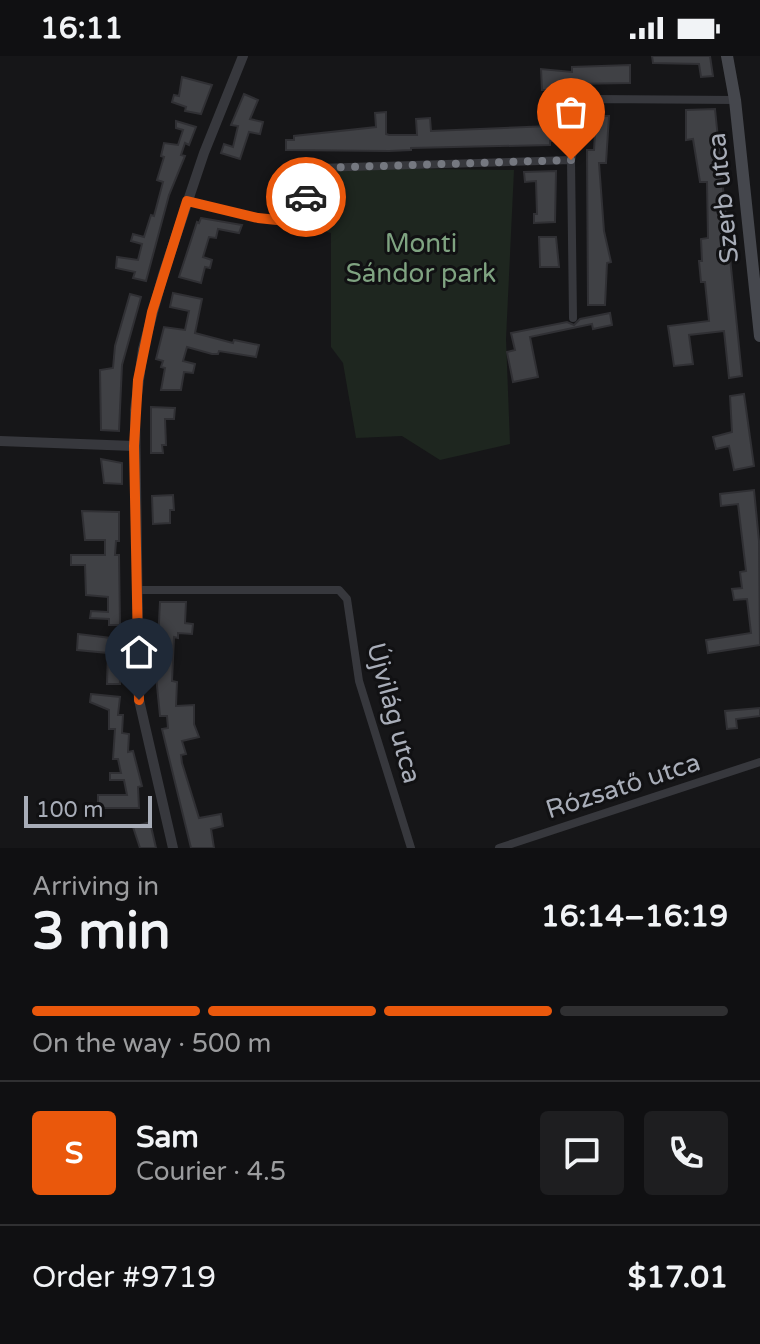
<!DOCTYPE html>
<html lang="en">
<head>
<meta charset="utf-8">
<style>
	:root { --surface:#101012; --page:#1e1e20; --text:#f1f3f6; --muted:#9c9d9f; --line:#303032; --accent:#ea580c }
	body { margin:0; font-family:"Varela Round",sans-serif; background:var(--page); color:var(--text); height:100vh; display:flex; flex-direction:column; font-size:30px; white-space:nowrap }
	* { box-sizing:border-box; margin:0 }
	p { font-size:26px; color:var(--muted) }
	.icon { flex:none; width:44px; height:44px; fill:none; stroke:currentColor; stroke-width:2; stroke-linecap:round; stroke-linejoin:round }
	.map { position:relative; height:792px; overflow:hidden }
	.panel { display:flex; flex-direction:column; background:var(--surface); flex:1 }
	.panel>* { flex:none }
	.scale { position:absolute; left:24px; bottom:20px; width:128px; box-sizing:border-box; padding-left:8px; border:4px solid #a8adb8; border-top:0; font-size:22px; line-height:28px; white-space:nowrap; color:#a8adb8; -webkit-text-stroke:6px #111113; paint-order:stroke }
	.pin { position:absolute; display:grid; place-items:center; width:68px; height:68px; color:#fff; margin:-82px -34px; border-radius:50% 50% 50% 0; rotate:-45deg; box-shadow:0 0 8px #0007 }
	.pin .icon { rotate:45deg }
	.courier { position:absolute; display:grid; place-items:center; width:80px; height:80px; margin:-40px; border:6px solid #ea580c; border-radius:50%; background:#fff; color:#222; box-shadow:0 2px 10px #0007 }
	.headline em { font-style:normal; font-weight:700 }
	.headline div { display:flex; flex-direction:column-reverse }
	.headline { display:flex; align-items:center; justify-content:space-between; height:136px; padding:0 32px }
	h1 { font-size:52px; font-weight:700; line-height:60px }
	.bar { display:grid; grid-template-columns:repeat(4,1fr); gap:12px 8px; align-content:center; height:96px; padding:0 32px }
	.bar i { height:10px; border-radius:6px; background:var(--line) }
	.bar .active { background:var(--accent) }
	.bar p { grid-column:span 4 }
	.line { display:flex; align-items:center; gap:20px; padding:0 32px; border-top:2px solid var(--line) }
	.line div { flex:1 }
	.round { display:grid; place-items:center; flex:none; width:84px; height:84px; border-radius:8px; background:var(--page) }
	.status { display:flex; justify-content:space-between; align-items:center; height:56px; padding:0 40px; background:var(--surface); direction:ltr }
	.status svg { height:22px; fill:currentColor }
	.map>svg:first-child { display:block }
</style>
</head>
<body>
<div class="status"><b>16:11</b><svg viewBox="0 0 49 12"><path d="M0 12V9h3v3zM5 12V6h3v6zM10 12V3h3v9zM15 12V0h3v12zM26 1h20v11H26zM47 4h2v5h-2z"/></svg></div>
<div class="map">
<svg width="760" height="792" viewBox="0 0 760 792">
	<rect width="100%" height="100%" fill="#161618"/>
	<path fill="#1e261f" d="M326,112l188,2 -8,169 4,105 -70,16 -38,-24 -46,2 -13,-75 -12,-16v-114l-24,-6c2,-21 -5,-52 19,-59z"/>
	<g fill="#404145" stroke="#303034" stroke-width="2">
		<polygon points="652,0 710,0 713,20 701,21 699,8 653,7"/>
		<polygon points="630,9 630,27 568,28 563,46 550,45 551,34 542,34 541,13 572,16 572,11"/>
		<polygon points="182,21 212,29 201,58 185,55 186,51 172,46 174,39 179,40"/>
		<polygon points="244,38 258,44 250,63 263,66 260,78 249,76 240,103 221,97 224,88 233,91 238,70 231,69"/>
		<polygon points="715,53 742,320 729,322 724,275 689,279 693,308 674,310 668,270 709,265 705,226 701,226 699,205 702,205 701,183 708,182 707,126 700,126 693,83 686,84 686,54"/>
		<polygon points="386,56 386,78 389,79 417,79 416,63 430,62 431,75 550,70 550,77 555,77 555,85 550,85 550,89 411,92 411,94 389,95 286,94 286,84 294,84 294,80 376,71 375,57"/>
		<polygon points="596,60 609,60 606,107 599,107 604,175 611,206 607,207 605,249 588,249 587,94 594,94"/>
		<polygon points="176,65 196,71 189,89 185,87 181,99 185,100 169,139 146,225 133,222 135,216 116,212 117,201 138,204 142,188 131,185 133,178 144,181 151,159 154,160 163,126 157,124 164,101 161,100 164,87 178,89 183,74 176,72"/>
		<polygon points="556,115 555,166 534,167 534,158 537,158 536,125 525,126 524,116"/>
		<polygon points="201,162 242,169 239,177 218,173 216,182 209,181 203,201 212,204 210,212 205,211 201,227 179,221 197,166 199,167"/>
		<polygon points="539,181 556,181 559,211 540,211"/>
		<polygon points="173,237 202,243 195,277 233,287 234,284 259,289 256,301 219,295 218,298 212,298 187,291 183,305 195,308 193,317 184,316 181,334 161,334 165,312 161,311 163,305 156,303 164,271 185,274 189,255 170,251"/>
		<polygon points="130,238 141,241 122,309 119,375 101,374 100,314 113,312 115,290"/>
		<polygon points="610,257 612,269 593,273 592,268 530,281 538,321 513,326 507,296 515,294 511,277 567,266 574,269 580,263"/>
		<polygon points="744,338 754,410 734,414 729,390 716,393 713,381 732,376 730,340"/>
		<polygon points="151,351 175,352 174,363 165,363 166,389 162,389 163,397 151,397"/>
		<polygon points="101,403 122,407 122,428 104,427"/>
		<polygon points="754,434 759,485 760,589 708,597 706,584 751,577 747,543 734,544 732,533 742,532 740,516 746,515 738,448 721,450 720,438"/>
		<polygon points="173,439 174,454 170,454 170,467 153,468 152,440"/>
		<polygon points="82,455 119,456 119,485 116,485 115,499 119,499 120,569 109,569 109,563 90,562 91,555 108,556 108,541 86,539 85,509 71,509 71,499 105,499 105,484 85,484"/>
		<polygon points="160,546 186,546 185,567 193,568 192,578 178,577 178,582 174,581 172,625 177,626 176,650 194,649 194,668 199,681 182,685 186,698 181,699 182,707 199,762 221,758 223,770 211,773 214,792 191,792 162,673 168,672 167,660 160,660 154,600 154,586 158,586"/>
		<polygon points="78,578 119,583 120,628 107,628 108,597 77,594"/>
		<polygon points="91,638 120,641 118,659 123,659 122,677 129,678 128,696 133,695 142,730 138,731 139,752 98,752 98,739 127,739 124,724 110,724 110,717 121,717 118,703 113,703 115,673 109,673 109,654 90,646"/>
		<polygon points="760,652 760,660 736,663 737,672 727,673 725,655"/>
		<polygon points="150,766 156,792 140,792 133,771"/>
	</g>
	<g fill="none" stroke-linecap="round" stroke-linejoin="round">
		<g stroke="#37383d" stroke-width="8">
			<polyline points="571,104 585,47 596,43 735,44"/>
			<polyline points="187,145 258,162 296,166 304,158 308,118 317,112 571,104 573,262"/>
			<polyline points="136,534 339,534 347,543 359,625 411,792"/>
			<polyline points="499,792 760,706"/>
		</g>
		<g stroke="#37383d" stroke-width="10">
			<polyline points="0,385 134,390"/>
			<polyline points="173,792 139,644 135,354 143,293 163,219 204,97 243,0"/>
		</g>
		<polyline stroke="#45474d" stroke-width="12" points="727,0 735,44 760,280"/>
	</g>
	<g fill="none" stroke-linecap="round" stroke-linejoin="round">
		<polyline stroke="#757880" stroke-width="8" stroke-dasharray="0 14.4" points="306,141 308,118 317,112 571,104"/>
		<polyline stroke="#ea580c" stroke-width="10" points="139,644 134,390 138,324 152,256 187,145 258,162 296,166 304,158 306,141"/>
	</g>
	<g text-anchor="middle" dominant-baseline="central" stroke-width="6" stroke-linejoin="round" paint-order="stroke">
		<g font-size="26" fill="#a8adb8" stroke="#111113">
			<text transform="translate(723 142) rotate(-96)">Szerb utca</text>
			<text transform="translate(394 657) rotate(75)">Újvilág utca</text>
			<text transform="translate(623 730) rotate(-18)">Rózsatő utca</text>
		</g>
		<g font-size="26" fill="#7fa381" stroke="#111113">
			<text x="421" y="187">Monti<tspan x="421" dy="30">Sándor park</tspan></text>
		</g>
	</g>
</svg>
<div class="scale">100 m</div>
<div class="pin" style="left:571px;top:104px;background:#ea580c"><svg class="icon" aria-label="bag" viewBox="0 0 24 24"><path d="M5 8h14l-1 12H6zM9 8a3 3 0 0 1 6 0"/></svg></div>
<div class="pin" style="left:139px;top:644px;background:#1f2937"><svg class="icon" aria-label="home" viewBox="0 0 24 24"><path d="M3 11l9-7 9 7M6 9v11h12V9"/></svg></div>
<div class="courier" style="left:306px;top:141px"><svg class="icon" aria-label="car" viewBox="0 0 24 24"><path d="M5 17H2v-5l4-1 3-4h7l3 4 3 1v5h-3M9 17h6M6 11h13"/><circle cx="7" cy="17" r="2"/><circle cx="17" cy="17" r="2"/></svg></div>
</div>
<section class="panel">
<div class="headline"><div><h1>3 min</h1><p>Arriving in</p></div><em>16:14–16:19</em></div>
<div class="bar"><i class="active"></i><i class="active"></i><i class="active"></i><i></i><p>On the way · 500 m</p></div>
<div class="line" style="height:144px"><b class="round" style="background:var(--accent);color:#fff">S</b><div><b>Sam</b><p>Courier · 4.5</p></div><a class="round"><svg class="icon" aria-label="chat" viewBox="0 0 24 24"><path d="M4 5h16v11H9l-5 4z"/></svg></a><a class="round"><svg class="icon" aria-label="phone" viewBox="0 0 24 24"><path d="M5 4h4l2 5-3 2q2 4 5 5l2-3 5 2v4C11 20 4 13 5 4z"/></svg></a></div>
<div class="line" style="height:104px"><div>Order #9719</div><b>$17.01</b></div>
</section>
</body>
</html>
